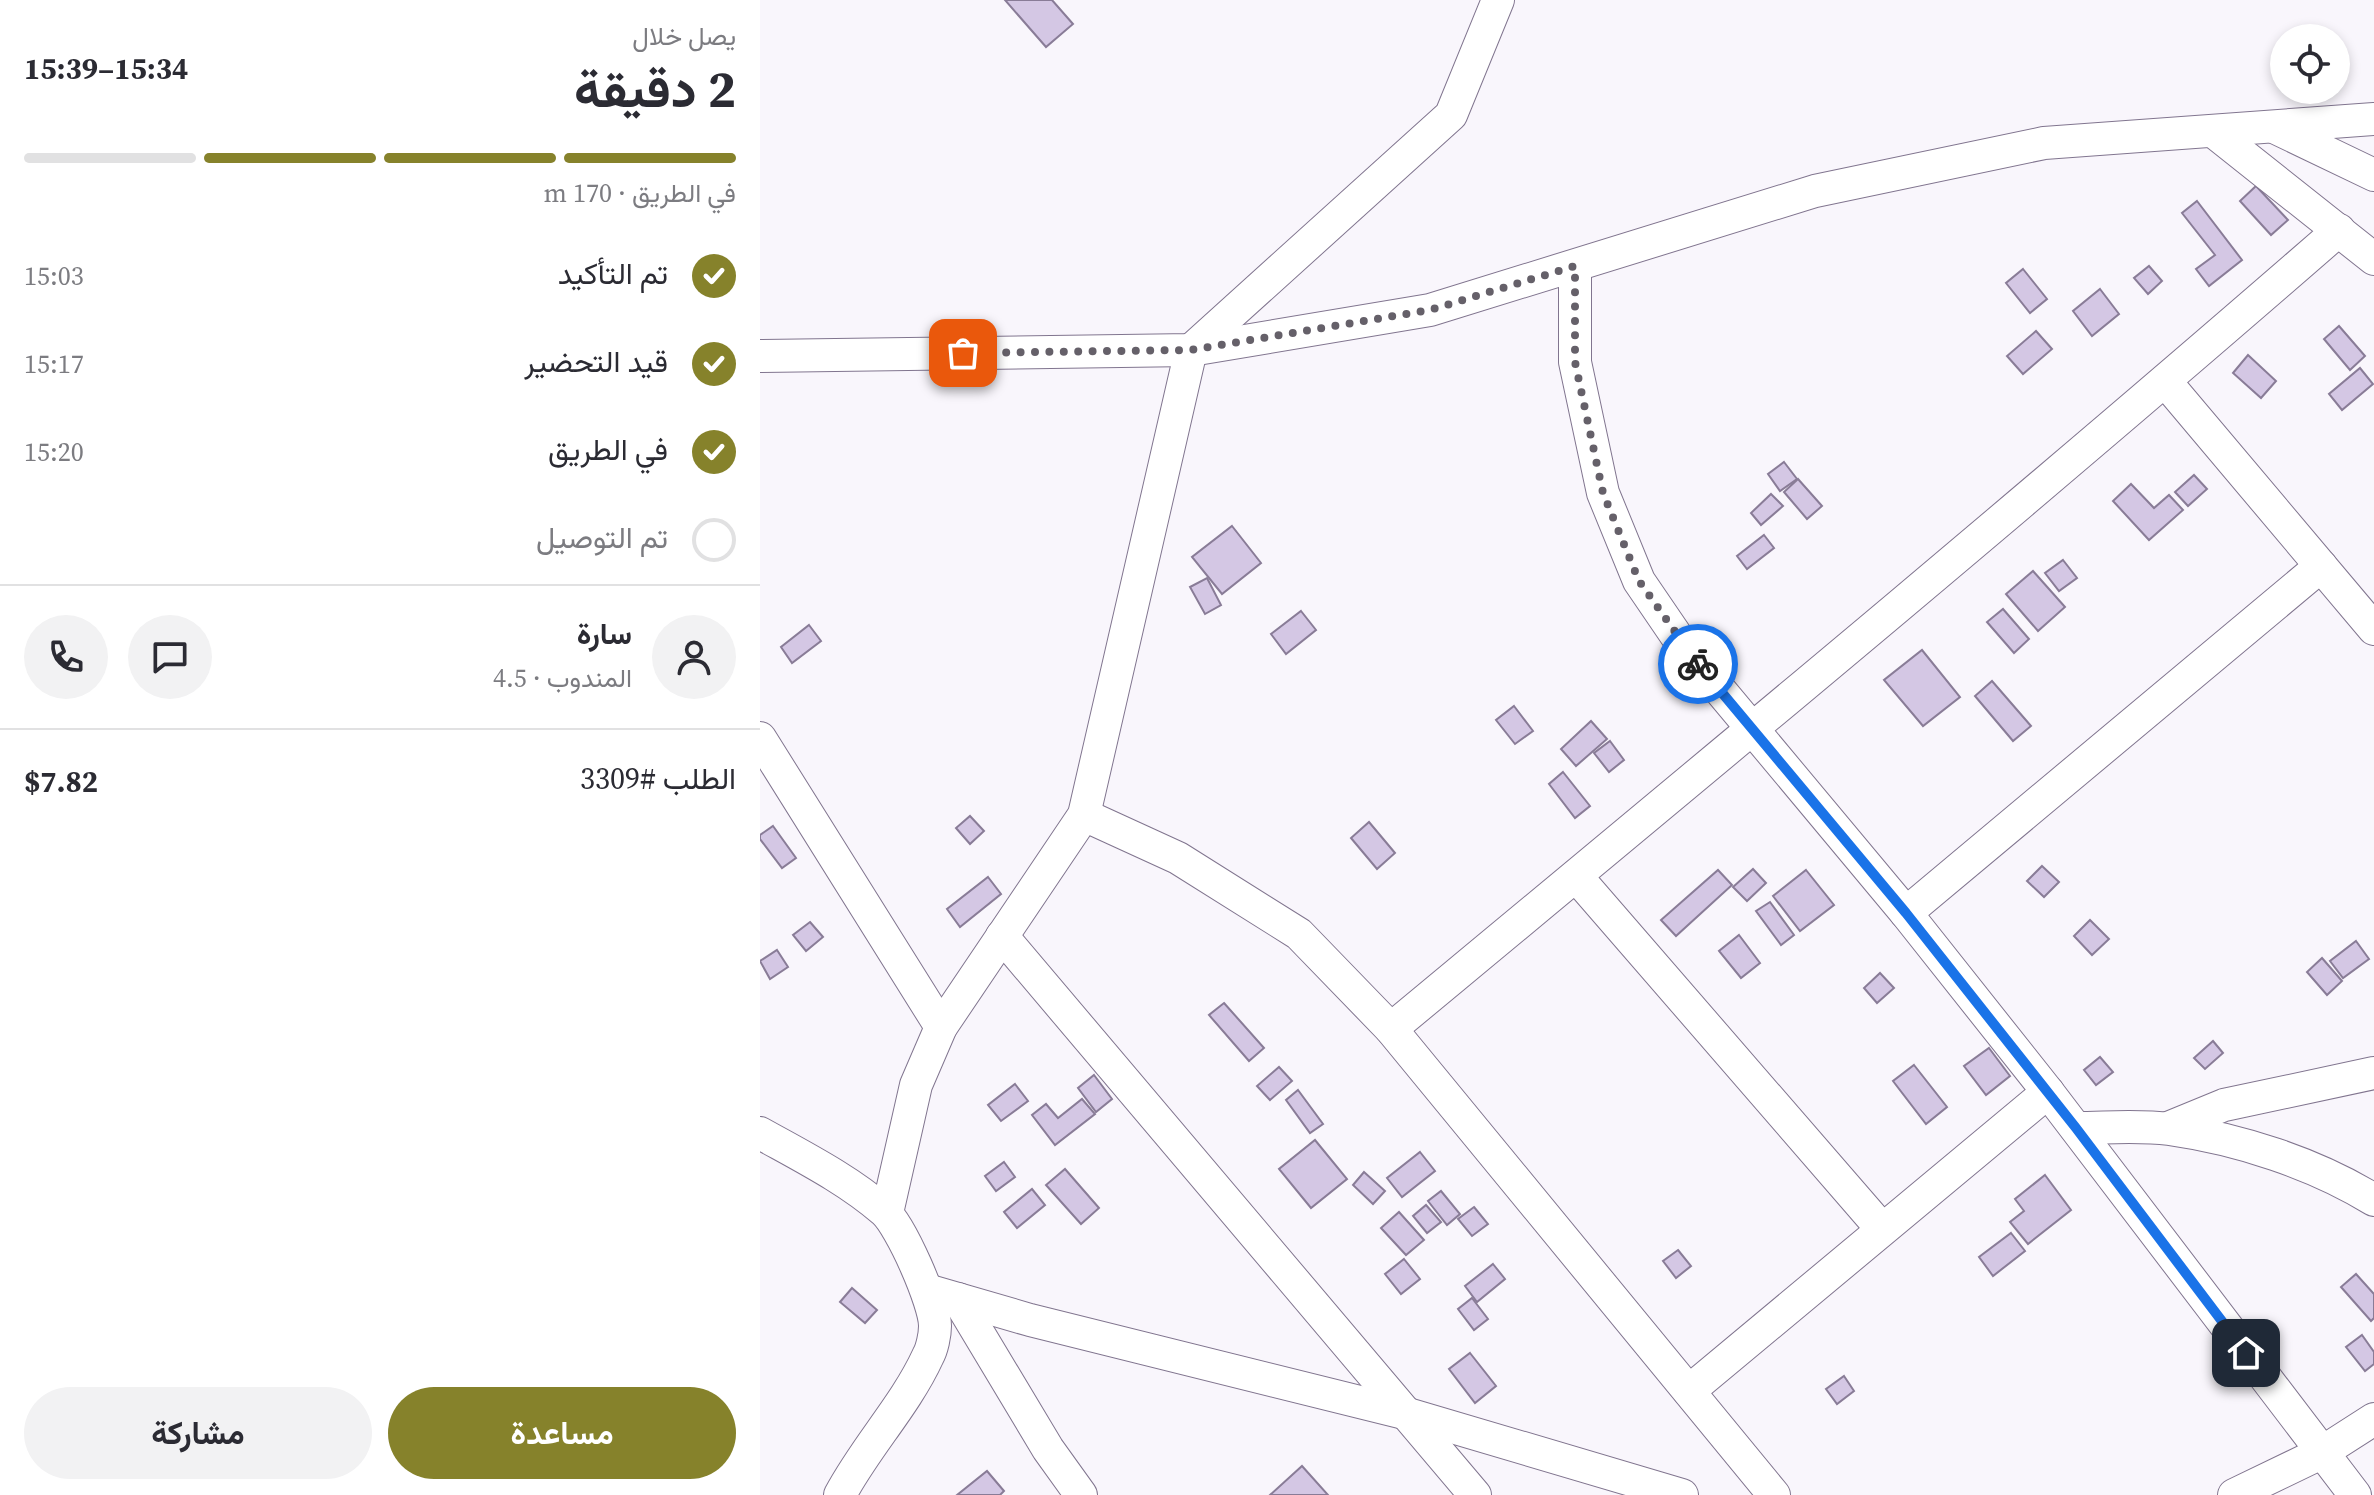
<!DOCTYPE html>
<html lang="ar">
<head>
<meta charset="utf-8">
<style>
	:root { --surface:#fff; --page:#f2f2f3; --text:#2b2b33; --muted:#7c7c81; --line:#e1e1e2; --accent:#86822b }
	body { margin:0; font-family:"Source Serif 4",Vazirmatn,serif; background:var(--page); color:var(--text); direction:rtl; height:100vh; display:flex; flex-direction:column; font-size:30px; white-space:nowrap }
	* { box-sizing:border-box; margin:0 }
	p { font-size:26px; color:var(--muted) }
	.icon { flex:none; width:44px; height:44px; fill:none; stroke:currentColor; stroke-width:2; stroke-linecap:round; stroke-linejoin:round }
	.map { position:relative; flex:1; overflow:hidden; direction:ltr }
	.panel { display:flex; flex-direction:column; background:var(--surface); width:760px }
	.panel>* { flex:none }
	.controls { position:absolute; left:1510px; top:24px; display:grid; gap:16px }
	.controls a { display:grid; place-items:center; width:80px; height:80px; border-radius:50%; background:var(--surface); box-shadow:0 4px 12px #0003; font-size:40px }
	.pin { position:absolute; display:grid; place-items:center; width:68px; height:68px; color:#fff; margin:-34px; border-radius:16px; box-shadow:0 4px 12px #0006 }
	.courier { position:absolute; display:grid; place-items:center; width:80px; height:80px; margin:-40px; border:6px solid #1a73e8; border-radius:50%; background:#fff; color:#222; box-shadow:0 2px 10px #0007 }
	.headline em { font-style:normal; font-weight:700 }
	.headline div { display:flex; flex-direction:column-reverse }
	.headline { display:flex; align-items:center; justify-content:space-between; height:136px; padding:0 24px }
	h1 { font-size:52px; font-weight:700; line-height:60px }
	.bar { display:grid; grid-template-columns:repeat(4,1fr); gap:12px 8px; align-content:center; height:96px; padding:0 24px }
	.bar i { height:10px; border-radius:6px; background:var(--line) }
	.bar .selected { background:var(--accent) }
	.bar p { grid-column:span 4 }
	.line { display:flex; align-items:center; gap:20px; padding:0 24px; border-top:2px solid var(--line) }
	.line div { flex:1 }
	.round { display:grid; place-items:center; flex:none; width:84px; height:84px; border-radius:42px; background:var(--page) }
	ol { padding:0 24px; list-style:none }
	li { display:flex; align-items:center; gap:24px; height:88px }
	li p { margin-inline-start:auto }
	li .icon { padding:8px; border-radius:50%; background:var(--accent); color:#fff; stroke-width:4 }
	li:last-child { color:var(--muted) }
	li i { width:44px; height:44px; border:4px solid var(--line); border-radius:50% }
	.button { display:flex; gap:16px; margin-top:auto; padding:16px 24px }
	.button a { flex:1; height:92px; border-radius:48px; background:var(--accent); color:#fff; font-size:32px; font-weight:700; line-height:92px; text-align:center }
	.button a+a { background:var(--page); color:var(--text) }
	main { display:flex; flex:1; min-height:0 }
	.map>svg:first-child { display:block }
</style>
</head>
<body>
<main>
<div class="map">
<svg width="1614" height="1495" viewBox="0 0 1614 1495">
	<rect width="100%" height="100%" fill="#f9f6fc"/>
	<g fill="#d4c7e4" stroke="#897c97" stroke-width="2">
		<polygon points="245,0 292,0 313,24 286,47"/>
		<polygon points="1496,186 1528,220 1511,235 1480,201"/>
		<polygon points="1437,201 1482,260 1449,286 1436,269 1455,255 1422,213"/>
		<polygon points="1389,266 1402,281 1388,294 1374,278"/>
		<polygon points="1263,269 1287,299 1270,313 1246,283"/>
		<polygon points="1340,289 1359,314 1332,336 1313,311"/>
		<polygon points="1579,326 1605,356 1590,370 1564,339"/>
		<polygon points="1276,331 1292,349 1263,374 1247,356"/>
		<polygon points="1488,355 1516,381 1501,398 1473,373"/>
		<polygon points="1600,368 1613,384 1582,410 1569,394"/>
		<polygon points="1024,462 1037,479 1020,491 1008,474"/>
		<polygon points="1434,475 1447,489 1428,506 1415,492"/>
		<polygon points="1038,479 1062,506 1047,519 1024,492"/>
		<polygon points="1371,484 1394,508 1409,495 1423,510 1389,540 1353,501"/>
		<polygon points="1011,494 1023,506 1001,525 991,513"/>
		<polygon points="472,526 501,563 462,594 432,557"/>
		<polygon points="1004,535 1014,548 987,569 977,556"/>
		<polygon points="1303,560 1317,578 1299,591 1285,573"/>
		<polygon points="1273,571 1305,607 1278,631 1246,594"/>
		<polygon points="447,578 461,605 445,614 430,587"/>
		<polygon points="1243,609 1269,639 1254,653 1227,622"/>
		<polygon points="541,611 556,630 526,654 511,634"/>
		<polygon points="49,625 61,641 32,663 21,647"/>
		<polygon points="1162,650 1200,697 1163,726 1124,680"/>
		<polygon points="1232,681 1271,726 1253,741 1215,696"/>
		<polygon points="754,706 773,731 755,744 736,720"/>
		<polygon points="831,721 847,739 816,766 801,749"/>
		<polygon points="850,741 864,760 849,772 834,753"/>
		<polygon points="803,772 830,806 815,818 789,784"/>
		<polygon points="210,816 224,831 210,844 196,828"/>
		<polygon points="609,822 635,853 617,869 591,838"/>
		<polygon points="13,826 36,858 22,868 0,839 0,835"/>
		<polygon points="1282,866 1299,882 1284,897 1267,881"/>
		<polygon points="993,869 1006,883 987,901 973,887"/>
		<polygon points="958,870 972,885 916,936 901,920"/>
		<polygon points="1046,870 1074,905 1040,931 1013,896"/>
		<polygon points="228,877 241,894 200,927 187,909"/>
		<polygon points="1010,902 1034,935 1021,945 996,911"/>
		<polygon points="1330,920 1349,939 1332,955 1314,936"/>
		<polygon points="50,922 63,937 46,951 33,935"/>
		<polygon points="979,935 1000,963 981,978 959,951"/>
		<polygon points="1596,941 1609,959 1583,978 1570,961"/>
		<polygon points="17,950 28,967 10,979 0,961"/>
		<polygon points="1562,958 1582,981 1567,995 1547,972"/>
		<polygon points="1120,973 1134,988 1117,1003 1104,988"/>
		<polygon points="464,1003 504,1048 489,1061 449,1015"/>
		<polygon points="1453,1041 1463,1053 1445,1069 1434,1058"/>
		<polygon points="1229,1048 1250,1076 1226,1095 1204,1066"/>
		<polygon points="1340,1057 1353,1072 1336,1085 1324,1070"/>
		<polygon points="1154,1065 1187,1107 1166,1124 1133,1081"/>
		<polygon points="519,1067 532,1081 510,1100 497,1086"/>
		<polygon points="334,1075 352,1099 336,1112 318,1088"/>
		<polygon points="255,1084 268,1101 241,1121 228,1105"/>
		<polygon points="538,1090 563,1124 550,1133 526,1100"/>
		<polygon points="322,1099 335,1114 295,1145 272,1115 286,1104 298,1118"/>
		<polygon points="555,1140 587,1179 551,1208 519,1169"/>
		<polygon points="660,1152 675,1171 642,1197 627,1178"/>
		<polygon points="244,1162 255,1177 236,1191 225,1176"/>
		<polygon points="305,1169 339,1208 321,1224 286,1185"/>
		<polygon points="604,1172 625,1191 613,1204 593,1185"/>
		<polygon points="1285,1175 1311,1210 1268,1244 1250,1222 1264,1211 1255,1199"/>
		<polygon points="272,1189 285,1205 257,1228 244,1212"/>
		<polygon points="681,1191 700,1214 687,1225 668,1201"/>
		<polygon points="666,1205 681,1222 667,1233 653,1216"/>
		<polygon points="714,1207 728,1224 712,1236 698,1219"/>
		<polygon points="639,1212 664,1240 646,1255 621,1228"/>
		<polygon points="1251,1233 1265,1251 1233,1276 1219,1257"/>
		<polygon points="918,1250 931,1266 916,1278 903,1261"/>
		<polygon points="644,1259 660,1279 641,1294 625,1274"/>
		<polygon points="733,1264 745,1279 717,1302 705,1286"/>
		<polygon points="1596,1274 1614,1294 1614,1318 1611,1321 1581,1287"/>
		<polygon points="92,1288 117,1310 105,1323 80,1302"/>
		<polygon points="712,1298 728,1319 714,1330 698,1309"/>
		<polygon points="1602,1335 1614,1352 1614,1364 1605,1371 1586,1347"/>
		<polygon points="710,1353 736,1386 715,1403 689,1369"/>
		<polygon points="1084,1376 1094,1391 1077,1404 1066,1389"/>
		<polygon points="542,1466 568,1495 510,1495"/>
		<polygon points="227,1471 244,1491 240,1495 197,1495"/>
	</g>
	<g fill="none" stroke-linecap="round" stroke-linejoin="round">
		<g stroke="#81758f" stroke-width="34">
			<g id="street">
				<polyline points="1516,128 1614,175"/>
				<polyline points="1454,132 1614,259"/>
				<polyline points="815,266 815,362 843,493 879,581 924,647 1146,913 1288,1092 1595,1495"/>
				<polyline points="0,356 431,350 670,310 1055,191 1284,143 1614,119"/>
				<polyline points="1405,381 1614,629"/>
				<polyline points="0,738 181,1027"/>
				<polyline points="324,815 418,858 539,934 631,1029 1014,1495"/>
				<polyline points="816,876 1122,1229"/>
				<polyline points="1146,913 1561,566"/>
				<polyline points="242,936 715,1495"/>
				<path d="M631,1029c318,-264 636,-527 948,-799"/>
				<path d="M1316,1128c30,0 63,-3 93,1 70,10 145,34 205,71"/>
				<polyline points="1408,1128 1464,1105 1614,1073"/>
				<path d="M0,1133c43,24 87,46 124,78 17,15 51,92 51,115 0,9 -3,23 -7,30 -23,50 -62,90 -88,139"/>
				<polyline points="127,1213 156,1085 181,1027 324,815 431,350 691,115 738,0"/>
				<polyline points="167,1290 270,1320 648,1414 922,1495"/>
				<polyline points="198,1299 288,1449 321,1495"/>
				<polyline points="929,1391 1288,1092"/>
				<polyline points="1474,1495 1561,1453 1614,1419"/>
			</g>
		</g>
		<use href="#street" stroke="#fff" stroke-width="32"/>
	</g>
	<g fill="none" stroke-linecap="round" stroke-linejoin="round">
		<polyline stroke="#656069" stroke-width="8" stroke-dasharray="0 14.4" points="203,353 431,350 670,310 815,266 815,362 843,493 879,581 938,664"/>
		<polyline stroke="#1a73e8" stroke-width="10" points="938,664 1146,913 1316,1128 1486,1353"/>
	</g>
</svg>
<div class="controls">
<a><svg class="icon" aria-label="locate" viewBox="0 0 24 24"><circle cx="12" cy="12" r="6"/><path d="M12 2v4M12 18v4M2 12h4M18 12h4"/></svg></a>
</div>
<div class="pin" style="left:203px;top:353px;background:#ea580c"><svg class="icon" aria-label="bag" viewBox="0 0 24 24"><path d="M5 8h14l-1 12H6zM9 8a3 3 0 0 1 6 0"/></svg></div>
<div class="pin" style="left:1486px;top:1353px;background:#1f2937"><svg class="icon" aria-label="home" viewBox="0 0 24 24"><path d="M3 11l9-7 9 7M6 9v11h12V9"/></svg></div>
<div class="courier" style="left:938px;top:664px"><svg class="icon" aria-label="bike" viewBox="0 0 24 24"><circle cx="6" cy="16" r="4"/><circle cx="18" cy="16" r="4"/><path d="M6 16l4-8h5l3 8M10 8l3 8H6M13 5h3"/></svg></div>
</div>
<section class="panel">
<div class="headline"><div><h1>2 دقيقة</h1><p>يصل خلال</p></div><em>15:34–15:39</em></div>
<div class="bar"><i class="selected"></i><i class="selected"></i><i class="selected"></i><i></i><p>في الطريق · 170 m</p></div>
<ol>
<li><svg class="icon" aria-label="check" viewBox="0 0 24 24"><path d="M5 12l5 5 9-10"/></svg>تم التأكيد<p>15:03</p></li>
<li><svg class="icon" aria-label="check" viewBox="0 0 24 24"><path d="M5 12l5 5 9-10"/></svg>قيد التحضير<p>15:17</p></li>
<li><svg class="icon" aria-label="check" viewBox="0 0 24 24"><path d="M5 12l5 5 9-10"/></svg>في الطريق<p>15:20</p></li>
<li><i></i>تم التوصيل</li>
</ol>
<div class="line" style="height:144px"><a class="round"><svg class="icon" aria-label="person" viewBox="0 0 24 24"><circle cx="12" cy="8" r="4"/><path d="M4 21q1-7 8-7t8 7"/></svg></a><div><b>سارة</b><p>المندوب · 4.5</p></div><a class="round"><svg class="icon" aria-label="chat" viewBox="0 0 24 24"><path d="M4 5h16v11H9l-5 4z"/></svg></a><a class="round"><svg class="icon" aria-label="phone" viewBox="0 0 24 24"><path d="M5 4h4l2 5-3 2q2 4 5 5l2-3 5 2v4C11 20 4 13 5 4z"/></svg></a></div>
<div class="line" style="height:104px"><div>الطلب #3309</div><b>$7.82</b></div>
<div class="button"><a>مساعدة</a><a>مشاركة</a></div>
</section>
</main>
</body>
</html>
